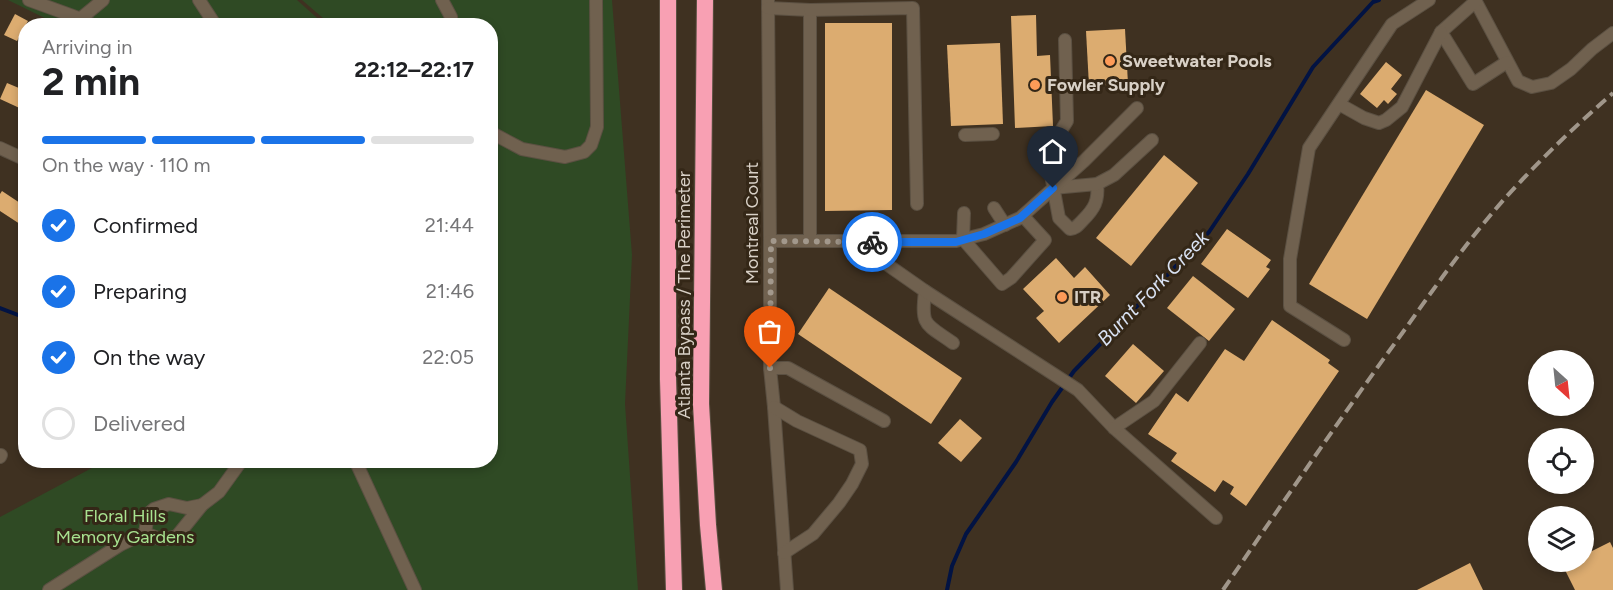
<!DOCTYPE html>
<html lang="en">
<head>
<meta charset="utf-8">
<style>
	:root { --surface:#fff; --page:#f6f6f6; --text:#202124; --muted:#757577; --line:#e0e0e0; --accent:#1a73e8 }
	body { margin:0; font-family:Figtree,sans-serif; background:var(--page); color:var(--text); height:100vh; display:flex; flex-direction:column; font-size:22px; white-space:nowrap }
	* { box-sizing:border-box; margin:0 }
	p { font-size:20px; color:var(--muted) }
	.icon { flex:none; width:33px; height:33px; fill:none; stroke:currentColor; stroke-width:2; stroke-linecap:round; stroke-linejoin:round }
	.map { position:relative; flex:1; overflow:hidden }
	.drawer { position:absolute; left:18px; top:18px; width:480px; height:450px; display:flex; flex-direction:column; background:var(--surface); border-radius:24px; box-shadow:0 3px 9px #0003 }
	.drawer>* { flex:none }
	.needle { width:39px; rotate:153deg }
	.fabs { position:absolute; left:1528px; top:350px; display:grid; gap:12px }
	.fabs a { display:grid; place-items:center; width:66px; height:66px; border-radius:50%; background:var(--surface); box-shadow:0 3px 9px #0003; font-size:30px }
	.pin { position:absolute; display:grid; place-items:center; width:51px; height:51px; color:#fff; margin:-62px -26px; border-radius:50% 50% 50% 0; rotate:-45deg; box-shadow:0 0 6px #0007 }
	.pin .icon { rotate:45deg }
	.courier { position:absolute; display:grid; place-items:center; width:60px; height:60px; margin:-30px; border:4px solid #1a73e8; border-radius:50%; background:#fff; color:#222; box-shadow:0 2px 8px #0007 }
	.head em { font-style:normal; font-weight:700 }
	.head div { display:flex; flex-direction:column-reverse }
	.head { display:flex; align-items:center; justify-content:space-between; height:102px; padding:0 24px }
	h1 { font-size:39px; font-weight:700; line-height:45px }
	.bar { display:grid; grid-template-columns:repeat(4,1fr); gap:9px 6px; align-content:center; height:72px; padding:0 24px }
	.bar i { height:8px; border-radius:4px; background:var(--line) }
	.bar .current { background:var(--accent) }
	.bar p { grid-column:span 4 }
	ol { padding:0 24px; list-style:none }
	li { display:flex; align-items:center; gap:18px; height:66px }
	li p { margin-inline-start:auto }
	li .icon { padding:6px; border-radius:50%; background:var(--accent); color:#fff; stroke-width:4 }
	li:last-child { color:var(--muted) }
	li i { width:33px; height:33px; border:3px solid var(--line); border-radius:50% }
	.map>svg:first-child { display:block }
</style>
</head>
<body>
<div class="map">
<svg width="1613" height="590" viewBox="0 0 1613 590">
	<rect width="100%" height="100%" fill="#3f3121"/>
	<g fill="#2f4a24">
		<polygon points="8,0 297,0 325,25 59,25"/>
		<polygon points="302,0 612,0 632,255 625,404 638,590 0,590 0,517 105,461 490,460 490,26 331,25"/>
	</g>
	<g fill="none" stroke-linecap="round" stroke-linejoin="round">
		<g stroke="#021343" stroke-width="4">
			<polyline points="0,308 26,318"/>
			<polyline points="947,590 952,566 966,534 1016,462 1052,402 1074,371 1209,232 1248,174 1313,67 1373,2 1379,0"/>
		</g>
	</g>
	<g fill="#dcac70">
		<polygon points="15,14 28,21 17,41 4,35"/>
		<polygon points="1036,15 1037,56 1050,55 1053,126 1015,128 1011,16"/>
		<polygon points="825,23 892,23 892,210 825,211"/>
		<polygon points="1125,29 1128,84 1089,86 1086,31"/>
		<polygon points="1000,43 1003,124 951,126 947,45"/>
		<polygon points="1386,62 1402,75 1391,89 1397,94 1388,104 1384,100 1377,108 1360,94"/>
		<polygon points="7,83 26,91 26,111 0,99"/>
		<polygon points="1426,90 1484,125 1367,319 1309,284"/>
		<polygon points="1164,155 1198,183 1131,266 1096,238"/>
		<polygon points="2,191 26,207 26,228 0,211 0,194"/>
		<polygon points="1227,229 1271,260 1266,267 1270,269 1248,298 1201,264"/>
		<polygon points="1056,258 1074,278 1085,267 1110,295 1059,343 1036,318 1044,311 1023,289"/>
		<polygon points="1193,276 1235,309 1209,341 1167,308"/>
		<polygon points="829,288 962,378 931,424 798,334"/>
		<polygon points="1272,320 1330,360 1328,363 1339,371 1246,506 1230,494 1234,487 1223,480 1215,492 1171,461 1177,453 1148,434 1176,393 1188,402 1225,349 1244,361"/>
		<polygon points="1133,344 1164,371 1136,403 1105,376"/>
		<polygon points="960,419 982,438 961,462 938,443"/>
		<polygon points="1610,542 1613,548 1613,590 1575,590 1563,566 1572,561 1584,561 1584,555"/>
		<polygon points="1470,563 1483,590 1417,590"/>
	</g>
	<g fill="none" stroke-linecap="round" stroke-linejoin="round">
		<g stroke="#5b5042" stroke-width="14">
			<g id="minor">
				<polyline points="29,0 84,20 94,26"/>
				<polyline points="199,0 216,26"/>
				<polyline points="442,0 451,17 452,26"/>
				<polyline points="768,0 770,241 770,368 774,407 787,590"/>
				<polyline points="1475,0 1518,81 1532,87 1551,83 1571,69 1592,49 1613,33"/>
				<polyline points="1476,1 1441,32 1473,84 1507,62"/>
				<polyline points="768,8 810,10 810,241"/>
				<polyline points="810,10 913,8 917,204"/>
				<polyline points="80,19 103,0"/>
				<path d="M1065,40l2,81 -20,32 12,65 11,11c7,-1 8,-4 13,-9 11,-11 16,-19 14,-36"/>
				<polyline points="1339,104 1364,118 1379,123 1386,120 1402,107 1441,32"/>
				<polyline points="490,132 522,149 565,157 584,152 591,145 597,127 596,0"/>
				<polyline points="965,135 993,134"/>
				<polyline points="0,148 26,160"/>
				<polyline points="1053,188 1097,184 1114,175 1152,140"/>
				<polyline points="994,208 1005,225"/>
				<polyline points="964,213 963,239 1002,284 1011,278 1045,240 1023,216"/>
				<polyline points="770,241 956,241 984,234 1020,218 1084,161 1137,108"/>
				<path d="M864,242l11,14 50,35c-4,36 0,32 28,52"/>
				<polyline points="925,291 1078,390 1114,428 1216,518"/>
				<polyline points="1344,340 1290,306 1290,259 1309,148 1392,24 1429,0"/>
				<polyline points="770,368 788,368 884,421"/>
				<polyline points="774,407 797,421 860,450 862,464 852,484 839,503 813,534 784,553"/>
				<polyline points="1114,428 1154,401 1200,343"/>
				<polyline points="0,457 1,455"/>
				<polyline points="355,460 415,590"/>
				<polyline points="145,533 148,514 154,509 169,504 187,508 202,505"/>
				<polyline points="49,590 120,545 145,533 160,539 166,539 177,536 202,505 219,492 242,460"/>
			</g>
		</g>
		<g stroke="#5b5042" stroke-width="18">
			<g id="highway">
				<polyline points="668,0 668,379 674,590"/>
				<polyline points="705,0 701,404 708,525 714,590"/>
			</g>
		</g>
		<use href="#minor" stroke="#70614f" stroke-width="12"/>
		<use href="#highway" stroke="#f8a0b3" stroke-width="16"/>
		<path stroke="#a0968a" stroke-width="4" stroke-dasharray="12 6" stroke-linecap="butt" d="M1223,590c59,-86 118,-173 180,-258 37,-52 74,-105 118,-151 29,-31 60,-60 92,-88"/>
	</g>
	<g fill="none" stroke-linecap="round" stroke-linejoin="round">
		<polyline stroke="#a2988c" stroke-width="6" stroke-dasharray="0 10.8" points="770,368 771,241 872,242"/>
		<polyline stroke="#1a73e8" stroke-width="8" points="872,242 956,242 984,234 1020,218 1053,188"/>
	</g>
	<g fill="#fe9b58" stroke="#342717" stroke-width="2">
		<circle cx="1110" cy="61" r="6"/>
		<circle cx="1035" cy="85" r="6"/>
		<circle cx="1062" cy="297" r="6"/>
	</g>
	<g text-anchor="middle" dominant-baseline="central" stroke-width="6" stroke-linejoin="round" paint-order="stroke">
		<g font-size="18" font-weight="bold" fill="#d8d0c6" stroke="#342717" text-anchor="start">
			<text x="1122" y="61">Sweetwater Pools</text>
			<text x="1047" y="85">Fowler Supply</text>
			<text x="1074" y="297">ITR</text>
		</g>
		<g font-size="18" fill="#d8d0c6" stroke="#342717">
			<text transform="translate(752 223) rotate(-90)">Montreal Court</text>
			<text transform="translate(684 295) rotate(-90)">Atlanta Bypass / The Perimeter</text>
		</g>
		<g font-size="18" fill="#a8e390" stroke="#342717">
			<text x="125" y="516">Floral Hills<tspan x="125" dy="21">Memory Gardens</tspan></text>
		</g>
		<g font-size="20" font-style="italic" fill="#dae3f4" stroke="#342717">
			<text transform="translate(1153 288) rotate(-46)">Burnt Fork Creek</text>
		</g>
	</g>
</svg>
<div class="fabs">
<a><svg class="needle" viewBox="-14 -14 28 28"><path d="M0-13l5 13h-10z" fill="#e53935"/><path d="M0 13l5-13h-10z" fill="#757577"/></svg></a>
<a><svg class="icon" aria-label="locate" viewBox="0 0 24 24"><circle cx="12" cy="12" r="6"/><path d="M12 2v4M12 18v4M2 12h4M18 12h4"/></svg></a>
<a><svg class="icon" aria-label="layers" viewBox="0 0 24 24"><path d="M12 4l9 5-9 5-9-5zM3 14l9 5 9-5"/></svg></a>
</div>
<div class="pin" style="left:770px;top:368px;background:#ea580c"><svg class="icon" aria-label="bag" viewBox="0 0 24 24"><path d="M5 8h14l-1 12H6zM9 8a3 3 0 0 1 6 0"/></svg></div>
<div class="pin" style="left:1053px;top:188px;background:#1f2937"><svg class="icon" aria-label="home" viewBox="0 0 24 24"><path d="M3 11l9-7 9 7M6 9v11h12V9"/></svg></div>
<div class="courier" style="left:872px;top:242px"><svg class="icon" aria-label="bike" viewBox="0 0 24 24"><circle cx="6" cy="16" r="4"/><circle cx="18" cy="16" r="4"/><path d="M6 16l4-8h5l3 8M10 8l3 8H6M13 5h3"/></svg></div>
<section class="drawer">
<div class="head"><div><h1>2 min</h1><p>Arriving in</p></div><em>22:12–22:17</em></div>
<div class="bar"><i class="current"></i><i class="current"></i><i class="current"></i><i></i><p>On the way · 110 m</p></div>
<ol>
<li><svg class="icon" aria-label="check" viewBox="0 0 24 24"><path d="M5 12l5 5 9-10"/></svg>Confirmed<p>21:44</p></li>
<li><svg class="icon" aria-label="check" viewBox="0 0 24 24"><path d="M5 12l5 5 9-10"/></svg>Preparing<p>21:46</p></li>
<li><svg class="icon" aria-label="check" viewBox="0 0 24 24"><path d="M5 12l5 5 9-10"/></svg>On the way<p>22:05</p></li>
<li><i></i>Delivered</li>
</ol>
</section>
</div>
</body>
</html>
